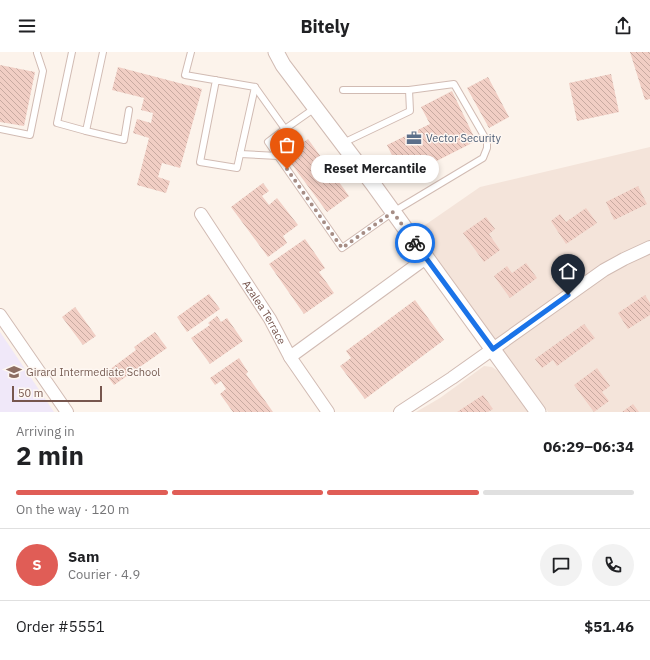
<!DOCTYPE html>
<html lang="en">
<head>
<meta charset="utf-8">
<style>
	:root { --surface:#fff; --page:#f2f2f2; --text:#202124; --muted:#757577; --line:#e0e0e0; --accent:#e05d56 }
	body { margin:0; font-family:"IBM Plex Sans",sans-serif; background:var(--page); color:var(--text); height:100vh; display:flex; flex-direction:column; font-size:15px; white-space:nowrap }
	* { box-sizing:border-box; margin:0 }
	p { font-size:13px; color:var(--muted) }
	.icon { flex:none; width:22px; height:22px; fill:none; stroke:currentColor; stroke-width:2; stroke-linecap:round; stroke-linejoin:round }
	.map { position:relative; height:360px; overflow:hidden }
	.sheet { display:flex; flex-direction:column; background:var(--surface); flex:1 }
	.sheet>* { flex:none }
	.scale { position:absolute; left:12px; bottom:10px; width:90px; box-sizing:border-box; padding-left:4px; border:2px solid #77564e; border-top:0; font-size:11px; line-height:14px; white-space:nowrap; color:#77564e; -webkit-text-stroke:3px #fef7f2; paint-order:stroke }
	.pin { position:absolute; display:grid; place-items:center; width:34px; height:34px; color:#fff; margin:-41px -17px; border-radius:50% 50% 50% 0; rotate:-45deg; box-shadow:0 0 4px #0007 }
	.pin .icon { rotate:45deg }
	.courier { position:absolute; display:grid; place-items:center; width:40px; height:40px; margin:-20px; border:3px solid #1a73e8; border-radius:50%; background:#fff; color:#222; box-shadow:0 1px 5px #0007 }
	.bubble { position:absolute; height:28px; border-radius:14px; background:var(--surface); box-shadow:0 2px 6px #0003; font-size:13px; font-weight:700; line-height:28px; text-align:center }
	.summary em { font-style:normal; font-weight:700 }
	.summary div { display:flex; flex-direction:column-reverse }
	.summary { display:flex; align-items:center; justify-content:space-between; height:68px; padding:0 16px }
	h1 { font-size:26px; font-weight:700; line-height:30px }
	.bar { display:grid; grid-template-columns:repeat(4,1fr); gap:6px 4px; align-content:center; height:48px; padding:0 16px }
	.bar i { height:5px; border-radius:3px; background:var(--line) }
	.bar .on { background:var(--accent) }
	.bar p { grid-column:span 4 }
	.line { display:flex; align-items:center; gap:10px; padding:0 16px; border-top:1px solid var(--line) }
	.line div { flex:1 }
	.round { display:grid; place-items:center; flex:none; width:42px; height:42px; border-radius:21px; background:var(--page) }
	header { display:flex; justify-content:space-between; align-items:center; height:52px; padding:0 16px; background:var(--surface); font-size:18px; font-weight:700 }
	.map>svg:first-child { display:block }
</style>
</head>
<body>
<header><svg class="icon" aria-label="menu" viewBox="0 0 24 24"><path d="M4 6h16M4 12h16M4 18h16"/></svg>Bitely<svg class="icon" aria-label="share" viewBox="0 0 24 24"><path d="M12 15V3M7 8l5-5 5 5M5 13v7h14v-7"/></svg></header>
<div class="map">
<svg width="650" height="360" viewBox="0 0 650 360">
	<defs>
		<pattern id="building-back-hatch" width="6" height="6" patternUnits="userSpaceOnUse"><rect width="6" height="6" fill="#f1cec4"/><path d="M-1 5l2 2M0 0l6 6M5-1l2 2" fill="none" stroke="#c8aaa1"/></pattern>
	</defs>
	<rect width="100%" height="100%" fill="#fcf3eb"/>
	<g fill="#f4e4da">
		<polygon points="650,95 650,360 548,360 415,180 480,135"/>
		<polygon points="484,314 492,315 498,319 528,360 416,360 440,346"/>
	</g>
	<polygon fill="#f0e8f9" points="0,280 54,360 0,360"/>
	<g fill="url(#building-back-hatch)">
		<polygon points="630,0 650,0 650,47 645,48"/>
		<polygon points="0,13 35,20 24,74 0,70"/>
		<polygon points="118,15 202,37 180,116 162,111 158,125 170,129 166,141 137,133 149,86 133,81 137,67 151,71 153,61 141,58 144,46 112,38"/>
		<polygon points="611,22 619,60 577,69 569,31"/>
		<polygon points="488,25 509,65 489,76 467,36"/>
		<polygon points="452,39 476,89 403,126 387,93 430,72 421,55"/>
		<polygon points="308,87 349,144 327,160 285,103"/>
		<polygon points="263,131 269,139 262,144 269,153 277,146 298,173 283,184 287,191 268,205 231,155"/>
		<polygon points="638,134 647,152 614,168 606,150"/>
		<polygon points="586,156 597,171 566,192 551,169 560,162 566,170"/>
		<polygon points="486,165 495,177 489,182 500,198 484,210 463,181"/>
		<polygon points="305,187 325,216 319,220 334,241 304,262 269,212"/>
		<polygon points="526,211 537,226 510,246 494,224 507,214 512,221"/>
		<polygon points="209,242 220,257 187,280 177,265"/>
		<polygon points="645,243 650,251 650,263 628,277 618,261"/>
		<polygon points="415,248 444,288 365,347 340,314 351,306 346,299"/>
		<polygon points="75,255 96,284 83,293 62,265"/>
		<polygon points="217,264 221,270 227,266 243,289 210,312 191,286 210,273 208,271"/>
		<polygon points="584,272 595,286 557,314 553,308 542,316 535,307"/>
		<polygon points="155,280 167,296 114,333 105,321 136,298 134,295"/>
		<polygon points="239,306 248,320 246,322 273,360 233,360 220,342 226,337 221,329 215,333 210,326"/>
		<polygon points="597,316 610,334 602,340 609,349 594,360 574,333"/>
		<polygon points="483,343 493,357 488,360 457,360"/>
		<polygon points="633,352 639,360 622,360"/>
	</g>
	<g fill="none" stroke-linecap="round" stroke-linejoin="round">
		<g stroke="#d1bbb3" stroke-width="8">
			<g id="service">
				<polyline points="72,0 57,71 86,79 103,0"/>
				<polyline points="191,0 185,23 255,35 237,116 200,110 216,28"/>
				<polyline points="255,35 285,77 315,56"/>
				<polyline points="0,77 30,83 43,19 37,1"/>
				<polyline points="285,77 268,90 342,196 393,160 483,106 487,96 487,89 454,32 409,38 343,38"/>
				<polyline points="86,79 124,88 129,58"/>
				<polyline points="343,91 410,59 409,38"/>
				<polyline points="240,102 278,104"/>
			</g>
		</g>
		<g stroke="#d1bbb3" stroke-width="14">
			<g id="minor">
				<path id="s1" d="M201,162l69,105 20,38 38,55"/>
				<polyline points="0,263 67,360"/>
				<polyline points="290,305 426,206"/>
				<polyline points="400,360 452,326 604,218 624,207 650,195"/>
			</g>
		</g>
		<g stroke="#d1bbb3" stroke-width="17">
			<polyline id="tertiary" points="276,0 283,13 373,132 538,360"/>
		</g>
		<use href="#service" stroke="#fff" stroke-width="6"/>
		<use href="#minor" stroke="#fff" stroke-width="12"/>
		<use href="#tertiary" stroke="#fff" stroke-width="15"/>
	</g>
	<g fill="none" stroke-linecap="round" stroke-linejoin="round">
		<polyline stroke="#a68d85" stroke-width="4" stroke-dasharray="0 7.2" points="287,117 342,196 393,160 415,191"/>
		<polyline stroke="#1a73e8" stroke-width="5" points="415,191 493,297 568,243"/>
	</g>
	<defs>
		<g id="office-bare" transform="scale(1.2)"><path d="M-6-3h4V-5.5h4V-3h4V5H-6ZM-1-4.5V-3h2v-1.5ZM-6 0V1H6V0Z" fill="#5c6f8a" stroke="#fef7f2" stroke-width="2.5" paint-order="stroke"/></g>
		<g id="school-bare" transform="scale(1.2)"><path d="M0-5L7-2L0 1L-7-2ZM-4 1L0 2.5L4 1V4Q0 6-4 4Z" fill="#8d6e63" stroke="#fef7f2" stroke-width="2.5" paint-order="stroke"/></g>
	</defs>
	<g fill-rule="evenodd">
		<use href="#office-bare" x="414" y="86"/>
		<use href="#school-bare" x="14" y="320"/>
	</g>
	<g text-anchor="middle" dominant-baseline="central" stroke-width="3" stroke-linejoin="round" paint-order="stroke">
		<g font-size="11" fill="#4e5e75" stroke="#fef7f2" text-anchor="start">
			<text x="426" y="86">Vector Security</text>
		</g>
		<g font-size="11" fill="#77564e" stroke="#fef7f2">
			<text stroke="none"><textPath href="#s1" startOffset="117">Azalea Terrace</textPath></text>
		</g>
		<g font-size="11" fill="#785e54" stroke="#fef7f2" text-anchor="start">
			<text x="26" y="320">Girard Intermediate School</text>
		</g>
	</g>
</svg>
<div class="scale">50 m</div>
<div class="pin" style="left:287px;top:117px;background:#ea580c"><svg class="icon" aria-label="bag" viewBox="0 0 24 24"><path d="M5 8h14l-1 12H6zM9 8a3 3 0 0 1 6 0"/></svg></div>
<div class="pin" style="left:568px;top:243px;background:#1f2937"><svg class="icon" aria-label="home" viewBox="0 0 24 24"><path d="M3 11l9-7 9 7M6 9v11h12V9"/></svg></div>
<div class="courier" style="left:415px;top:191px"><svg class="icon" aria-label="bike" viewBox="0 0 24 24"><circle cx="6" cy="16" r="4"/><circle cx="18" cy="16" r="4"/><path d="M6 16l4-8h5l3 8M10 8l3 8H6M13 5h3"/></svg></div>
<div class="bubble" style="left:311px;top:103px;width:128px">Reset Mercantile</div>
</div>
<section class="sheet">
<div class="summary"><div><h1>2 min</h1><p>Arriving in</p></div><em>06:29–06:34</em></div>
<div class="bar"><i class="on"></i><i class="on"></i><i class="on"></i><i></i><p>On the way · 120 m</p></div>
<div class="line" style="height:72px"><b class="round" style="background:var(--accent);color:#fff">S</b><div><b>Sam</b><p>Courier · 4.9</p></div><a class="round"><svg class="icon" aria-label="chat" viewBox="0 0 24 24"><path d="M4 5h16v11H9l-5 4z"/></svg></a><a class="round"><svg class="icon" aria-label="phone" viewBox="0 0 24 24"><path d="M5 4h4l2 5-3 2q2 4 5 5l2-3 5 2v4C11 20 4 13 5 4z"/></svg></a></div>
<div class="line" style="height:52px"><div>Order #5551</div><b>$51.46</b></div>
</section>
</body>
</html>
